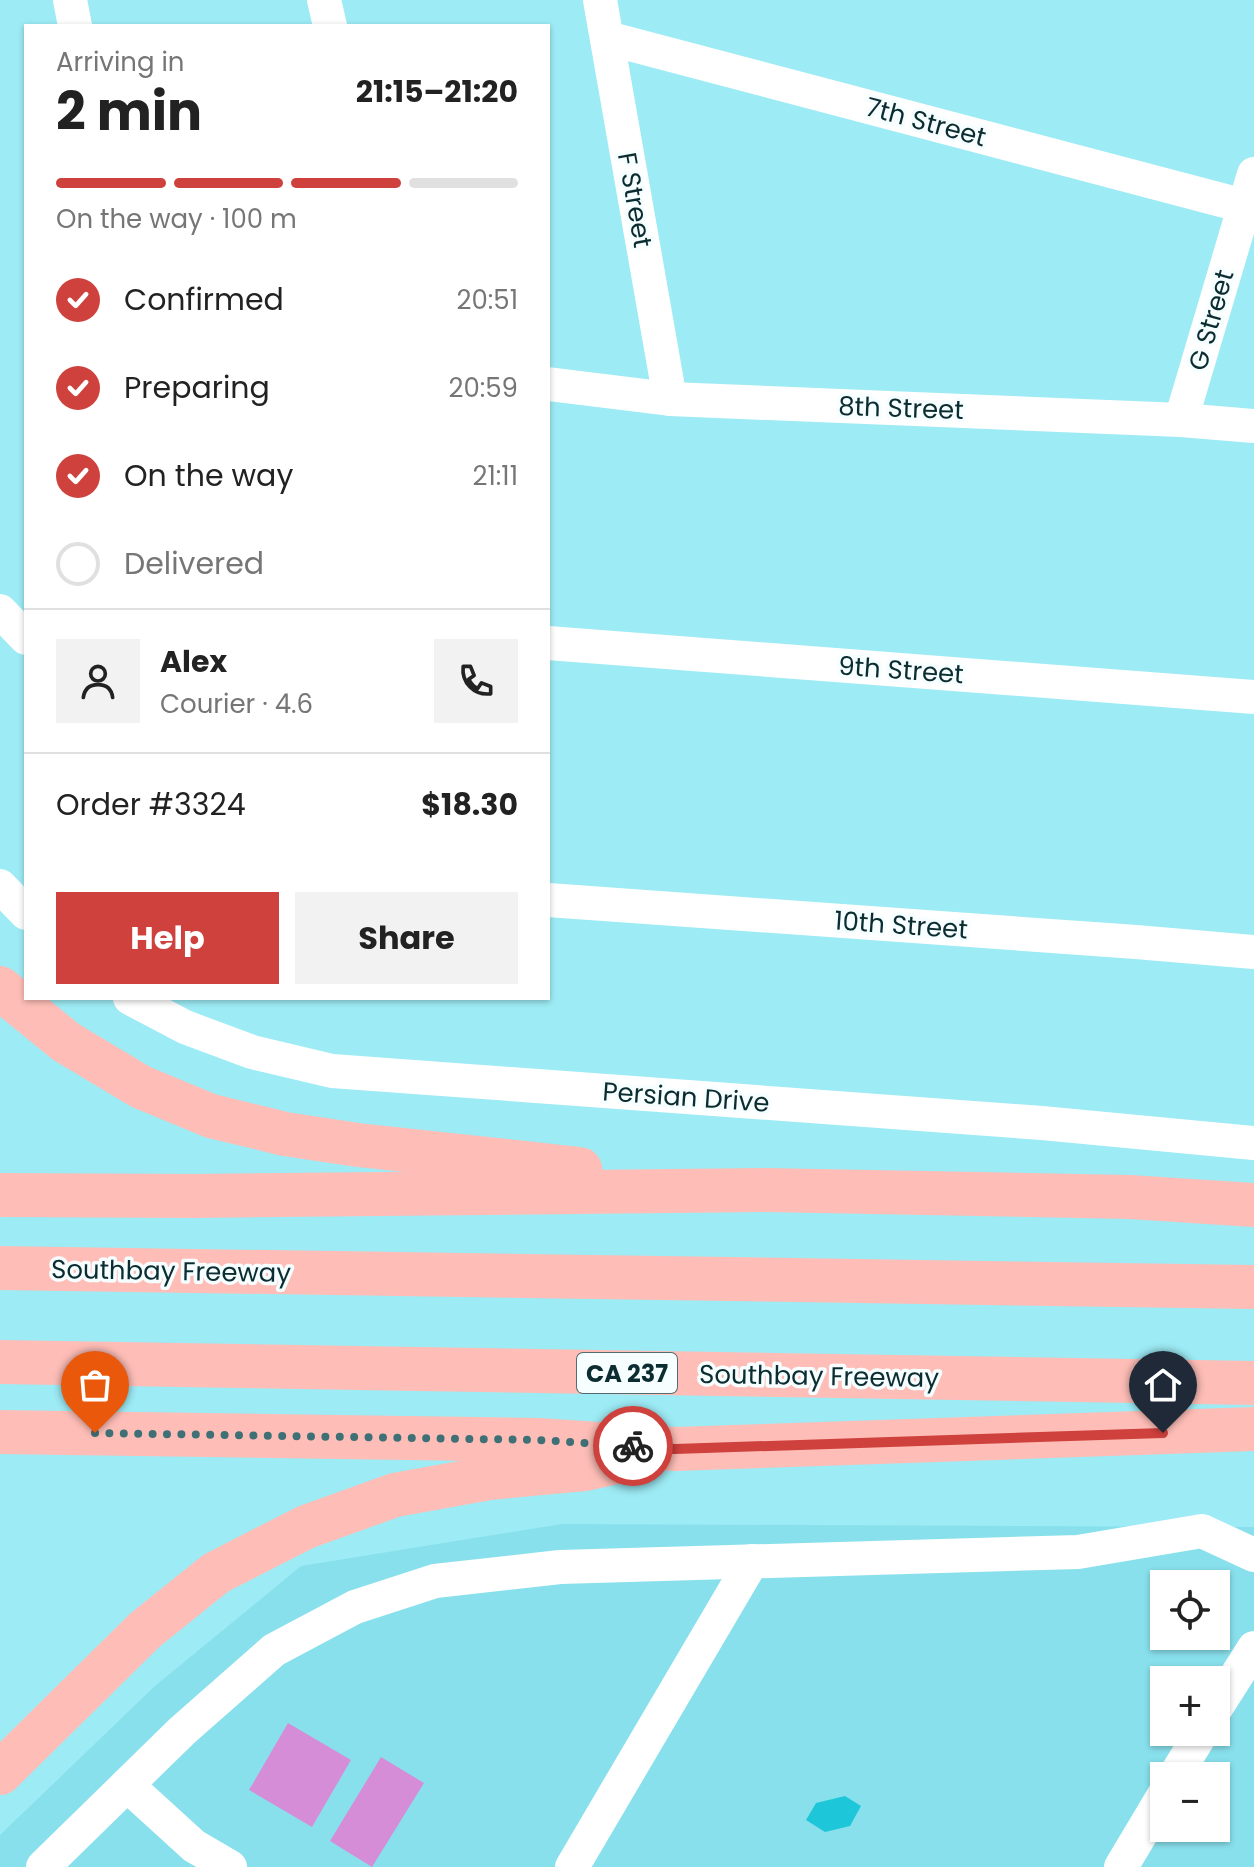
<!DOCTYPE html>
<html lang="en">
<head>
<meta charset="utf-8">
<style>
	:root { --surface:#fff; --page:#f2f2f2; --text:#222; --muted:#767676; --line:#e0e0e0; --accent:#cf413d }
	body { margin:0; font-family:Poppins,sans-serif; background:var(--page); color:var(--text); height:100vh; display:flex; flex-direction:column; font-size:30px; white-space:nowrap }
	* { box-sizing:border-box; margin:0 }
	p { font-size:26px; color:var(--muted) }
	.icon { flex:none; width:44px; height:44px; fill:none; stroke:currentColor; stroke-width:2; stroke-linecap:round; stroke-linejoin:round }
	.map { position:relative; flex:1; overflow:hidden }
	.side { position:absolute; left:24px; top:24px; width:526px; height:976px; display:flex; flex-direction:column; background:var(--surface); border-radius:0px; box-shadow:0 2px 6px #0004 }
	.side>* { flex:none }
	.buttons { position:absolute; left:1150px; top:1570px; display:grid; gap:16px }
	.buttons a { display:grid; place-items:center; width:80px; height:80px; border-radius:0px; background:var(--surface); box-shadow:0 2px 6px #0004; font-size:40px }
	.pin { position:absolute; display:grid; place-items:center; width:68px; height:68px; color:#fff; margin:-82px -34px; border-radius:50% 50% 50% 0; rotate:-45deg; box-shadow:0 0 8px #0007 }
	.pin .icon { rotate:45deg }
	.courier { position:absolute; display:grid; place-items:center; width:80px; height:80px; margin:-40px; border:6px solid #cf413d; border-radius:50%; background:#fff; color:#222; box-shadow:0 2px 10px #0007 }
	.head em { font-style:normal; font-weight:700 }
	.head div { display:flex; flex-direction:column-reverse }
	.head { display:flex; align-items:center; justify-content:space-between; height:136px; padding:0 32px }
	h1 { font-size:52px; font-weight:700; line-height:60px }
	.bar { display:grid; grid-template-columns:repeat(4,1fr); gap:12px 8px; align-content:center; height:96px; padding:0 32px }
	.bar i { height:10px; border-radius:6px; background:var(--line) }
	.bar .on { background:var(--accent) }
	.bar p { grid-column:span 4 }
	.line { display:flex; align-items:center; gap:20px; padding:0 32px; border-top:2px solid var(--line) }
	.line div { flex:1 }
	.round { display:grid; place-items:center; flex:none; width:84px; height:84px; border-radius:0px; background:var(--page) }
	ol { padding:0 32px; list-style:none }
	li { display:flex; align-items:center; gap:24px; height:88px }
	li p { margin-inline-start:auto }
	li .icon { padding:8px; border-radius:50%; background:var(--accent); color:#fff; stroke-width:4 }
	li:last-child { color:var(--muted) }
	li i { width:44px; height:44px; border:4px solid var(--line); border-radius:50% }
	.primary-button { display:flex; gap:16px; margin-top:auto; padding:16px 32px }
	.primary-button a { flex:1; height:92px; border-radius:0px; background:var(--accent); color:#fff; font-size:32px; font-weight:700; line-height:92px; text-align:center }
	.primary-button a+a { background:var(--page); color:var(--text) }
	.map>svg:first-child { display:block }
</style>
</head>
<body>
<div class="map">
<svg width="1254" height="1867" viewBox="0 0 1254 1867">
	<rect width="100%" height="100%" fill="#9debf5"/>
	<path fill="#88e0ec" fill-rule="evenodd" d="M562,1524l692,3v340h-1254v-32l155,-149 146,-120zM1164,1584h52v52h-52zM1164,1680h52v52h-52zM1164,1776h52v52h-52z"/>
	<g fill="#d68dd7">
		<polygon points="288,1723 351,1760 312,1827 249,1790"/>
		<polygon points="381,1757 424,1783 372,1867 330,1841"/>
	</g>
	<polygon fill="#1dc7d9" points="845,1796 861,1806 850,1826 825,1832 806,1820 816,1803"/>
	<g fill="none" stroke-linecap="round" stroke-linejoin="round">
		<g stroke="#fff" stroke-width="34">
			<polyline points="70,0 75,26"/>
			<polyline points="324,0 330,26"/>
			<polyline points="600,0 670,399"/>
			<polyline points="607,38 1244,206"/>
			<polyline points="548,384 670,399 1181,420 1254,426"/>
			<polyline points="1181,420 1254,174"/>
			<polyline points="0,611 26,638"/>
			<polyline points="548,643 1254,697"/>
			<polyline points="0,886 26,913"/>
			<polyline points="548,900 1136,942 1254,952"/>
			<polyline points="130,998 185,1027 252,1052 332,1071 1042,1123 1254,1143"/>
			<polyline points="1216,1708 1254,1648"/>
			<polyline points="1175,1776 1202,1732"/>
			<polyline points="127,1785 194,1846 230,1867"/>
			<polyline points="43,1867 182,1731 274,1650 355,1607 435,1581 560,1567 1078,1552 1202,1531 1254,1555"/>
			<polyline points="572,1867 752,1561"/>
			<polyline points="1121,1867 1164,1795"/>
		</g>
		<g stroke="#febeb7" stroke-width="44">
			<polyline points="0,988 66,1042 141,1087 211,1116 285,1134 358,1145 580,1169"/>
			<polyline points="0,1195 194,1196 765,1190 1130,1197 1254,1205"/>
			<polyline points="0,1268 1254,1287"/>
			<polyline points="0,1362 1254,1383"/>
			<polyline points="0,1432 538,1440 675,1449 1254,1429"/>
			<polyline points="0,1773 145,1630 216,1573 306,1527 395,1495 489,1478 585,1469 616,1462"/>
		</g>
	</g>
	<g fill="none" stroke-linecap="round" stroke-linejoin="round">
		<polyline stroke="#3e7076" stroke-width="8" stroke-dasharray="0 14.4" points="95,1433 538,1440 633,1446"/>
		<polyline stroke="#cf413d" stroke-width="10" points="633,1446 675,1449 1163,1433"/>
	</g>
	<g text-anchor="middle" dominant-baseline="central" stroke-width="7" stroke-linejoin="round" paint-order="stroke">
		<rect fill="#f7feff" stroke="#526c6f" stroke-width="2" x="577" y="1353" width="100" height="40" rx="6"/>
		<g font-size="24" font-weight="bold" fill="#0b2d31">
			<text x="627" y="1373">CA 237</text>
		</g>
		<g font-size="26" fill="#0b2d31" stroke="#f7feff">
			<text transform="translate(926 122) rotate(15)">7th Street</text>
			<text transform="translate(635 200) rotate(80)">F Street</text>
			<text transform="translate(1211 320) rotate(-74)">G Street</text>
			<text transform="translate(901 408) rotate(2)">8th Street</text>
			<text transform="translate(901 670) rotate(4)">9th Street</text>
			<text transform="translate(901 925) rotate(4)">10th Street</text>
			<text transform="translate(686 1097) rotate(4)">Persian Drive</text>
			<text transform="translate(171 1271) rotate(1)">Southbay Freeway</text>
			<text transform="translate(819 1376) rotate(1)">Southbay Freeway</text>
		</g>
	</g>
</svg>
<div class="buttons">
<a><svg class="icon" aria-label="locate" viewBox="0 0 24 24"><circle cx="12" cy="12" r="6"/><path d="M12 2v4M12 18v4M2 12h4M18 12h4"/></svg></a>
<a>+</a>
<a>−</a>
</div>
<div class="pin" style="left:95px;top:1433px;background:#ea580c"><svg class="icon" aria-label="bag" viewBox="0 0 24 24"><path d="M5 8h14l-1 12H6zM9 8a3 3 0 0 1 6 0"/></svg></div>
<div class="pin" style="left:1163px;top:1433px;background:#1f2937"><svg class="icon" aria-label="home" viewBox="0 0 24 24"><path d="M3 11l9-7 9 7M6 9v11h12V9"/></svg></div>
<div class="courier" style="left:633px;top:1446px"><svg class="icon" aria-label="bike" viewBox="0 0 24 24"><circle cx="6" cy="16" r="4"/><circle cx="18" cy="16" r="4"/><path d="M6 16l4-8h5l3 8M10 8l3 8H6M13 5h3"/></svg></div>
<section class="side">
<div class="head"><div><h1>2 min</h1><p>Arriving in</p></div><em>21:15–21:20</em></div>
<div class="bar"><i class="on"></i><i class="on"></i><i class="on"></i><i></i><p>On the way · 100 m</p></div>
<ol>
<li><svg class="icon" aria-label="check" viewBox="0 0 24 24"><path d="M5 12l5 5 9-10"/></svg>Confirmed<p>20:51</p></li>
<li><svg class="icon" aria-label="check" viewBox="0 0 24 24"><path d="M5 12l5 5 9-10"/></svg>Preparing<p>20:59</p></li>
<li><svg class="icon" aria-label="check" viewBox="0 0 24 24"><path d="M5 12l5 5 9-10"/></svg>On the way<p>21:11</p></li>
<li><i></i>Delivered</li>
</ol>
<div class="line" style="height:144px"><a class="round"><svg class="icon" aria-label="person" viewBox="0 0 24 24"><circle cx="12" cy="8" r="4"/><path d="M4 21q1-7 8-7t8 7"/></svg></a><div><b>Alex</b><p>Courier · 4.6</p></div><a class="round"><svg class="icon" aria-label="phone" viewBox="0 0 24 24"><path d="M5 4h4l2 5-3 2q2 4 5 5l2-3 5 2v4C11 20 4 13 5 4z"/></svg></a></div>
<div class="line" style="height:104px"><div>Order #3324</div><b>$18.30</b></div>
<div class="primary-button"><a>Help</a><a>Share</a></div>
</section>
</div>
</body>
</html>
